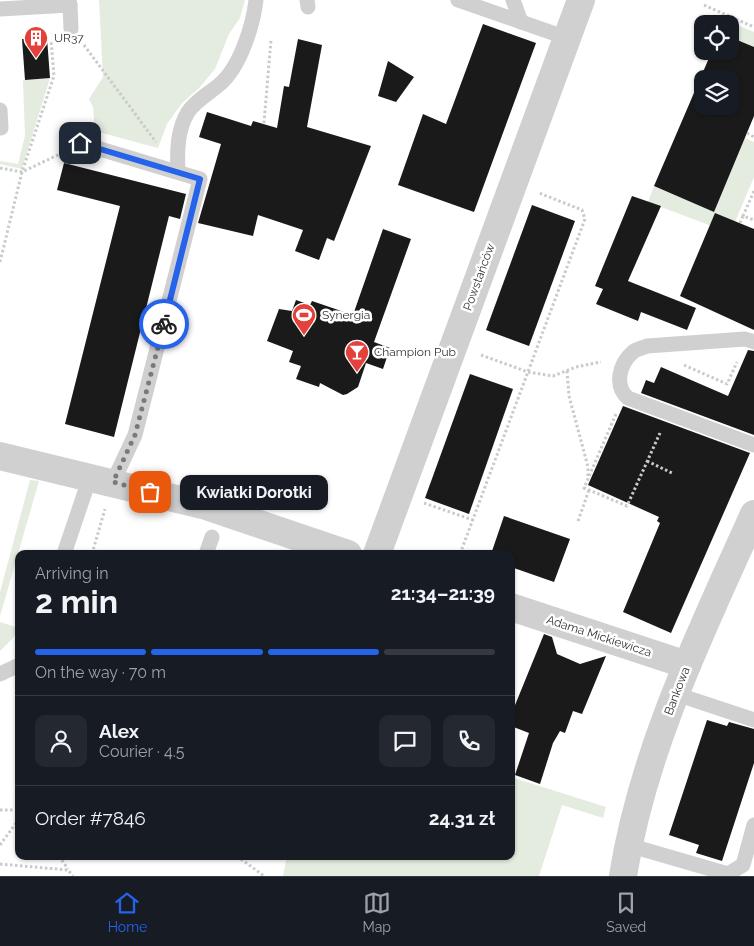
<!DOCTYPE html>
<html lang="en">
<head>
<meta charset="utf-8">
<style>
	:root { --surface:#171b24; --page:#242831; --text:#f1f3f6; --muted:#9ea1a6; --line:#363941; --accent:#2563eb }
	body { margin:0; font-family:Raleway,sans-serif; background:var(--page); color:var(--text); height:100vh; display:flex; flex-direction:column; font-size:19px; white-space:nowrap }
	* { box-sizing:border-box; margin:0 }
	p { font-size:16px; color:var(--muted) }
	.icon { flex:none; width:28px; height:28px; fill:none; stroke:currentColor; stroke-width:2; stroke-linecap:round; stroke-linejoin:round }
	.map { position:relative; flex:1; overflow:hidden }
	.sheet { position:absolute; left:15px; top:550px; width:500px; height:310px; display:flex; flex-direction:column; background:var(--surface); border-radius:10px; box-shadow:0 1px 4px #0004 }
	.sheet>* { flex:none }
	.buttons { position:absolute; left:694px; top:15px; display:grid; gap:10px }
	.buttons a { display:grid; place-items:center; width:45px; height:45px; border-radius:10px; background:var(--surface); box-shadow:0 1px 4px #0004; font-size:25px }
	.pin { position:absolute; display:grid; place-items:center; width:42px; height:42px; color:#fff; margin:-21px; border-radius:10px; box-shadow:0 2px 8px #0006 }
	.courier { position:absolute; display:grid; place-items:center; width:50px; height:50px; margin:-25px; border:4px solid #2563eb; border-radius:50%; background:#fff; color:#222; box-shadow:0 1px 6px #0007 }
	.bubble { position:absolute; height:35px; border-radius:10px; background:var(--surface); box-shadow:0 1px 4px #0004; font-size:16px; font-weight:700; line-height:35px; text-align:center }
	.head em { font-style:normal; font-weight:700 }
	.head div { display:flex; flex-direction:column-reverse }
	.head { display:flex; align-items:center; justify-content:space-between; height:85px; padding:0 20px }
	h1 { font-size:32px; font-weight:700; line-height:38px }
	.bar { display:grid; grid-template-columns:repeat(4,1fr); gap:8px 5px; align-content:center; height:60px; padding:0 20px }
	.bar i { height:6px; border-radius:4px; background:var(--line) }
	.bar .active { background:var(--accent) }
	.bar p { grid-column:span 4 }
	.line { display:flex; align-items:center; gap:12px; padding:0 20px; border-top:1px solid var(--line) }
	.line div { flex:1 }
	.round { display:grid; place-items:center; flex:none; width:52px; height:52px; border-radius:10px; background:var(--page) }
	.dock { display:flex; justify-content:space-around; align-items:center; height:70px; border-top:1px solid var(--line); background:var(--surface); font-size:14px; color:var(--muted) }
	.dock a { display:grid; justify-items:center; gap:2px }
	.dock .active { color:var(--accent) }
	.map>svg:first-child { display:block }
</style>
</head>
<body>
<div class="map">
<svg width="754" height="876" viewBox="0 0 754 876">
	<rect width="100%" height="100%" fill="#fff"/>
	<g fill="#e4ebdf">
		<polygon points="99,0 245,0 240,18 229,34 215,69 199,88 182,103 167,124 158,148 95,131 93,107 89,99 103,77"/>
		<polygon points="725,20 754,32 754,47 730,37 730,24 724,24"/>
		<polygon points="50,78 22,169 0,164 0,161 18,164 25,136 23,80"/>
		<polygon points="745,138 754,142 754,177 735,222 722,230 648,202 654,186 714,212"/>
		<polygon points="30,480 39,481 0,616 0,592"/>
		<polygon points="0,622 19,628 13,638 0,651"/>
		<polygon points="511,777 606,807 603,818 562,805 539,876 283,876 287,856 511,856"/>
	</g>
	<g fill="#1a1a1a" fill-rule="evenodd">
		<polygon points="483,24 536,43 474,212 398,185 423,114 446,124"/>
		<path d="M730,37l24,10v69l-40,96 -60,-26 58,-135h18zM702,79h28v27h-28z"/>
		<polygon points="47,38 50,78 25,80 22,39"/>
		<polygon points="298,39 322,45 307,127 371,146 334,241 327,238 319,260 295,251 303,230 258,215 253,236 198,223 221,144 199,137 207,112 251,126 253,121 277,128 284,86 289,87"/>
		<polygon points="388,61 414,77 396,102 378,96"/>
		<polygon points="64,163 186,194 180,219 169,216 114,437 65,424 120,206 57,190"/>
		<polygon points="632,196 661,206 628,281 696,308 687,330 641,312 638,321 596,304 603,289 595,286"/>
		<polygon points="532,205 575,221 529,346 486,330"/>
		<polygon points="715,213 754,229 754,330 680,296"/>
		<polygon points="383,229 411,239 374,342 390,348 383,369 366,363 358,387 347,394 343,395 320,383 319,387 296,379 301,366 289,362 293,351 267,341 279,309 292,311 296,300 310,305 312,301 353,315"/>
		<polygon points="748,350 754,351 754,435 641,393 646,380 654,383 661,367 728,396"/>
		<polygon points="470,374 513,389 469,514 425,498"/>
		<polygon points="623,406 750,453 671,633 623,612 660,523 657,521 659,517 588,485"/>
		<polygon points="504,516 570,539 554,582 511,567 511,554 491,554"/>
		<polygon points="544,634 552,637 557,654 580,664 606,656 582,714 573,711 565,733 560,731 553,743 540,784 515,775 529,733 511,726 511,715"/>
		<polygon points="707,720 727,726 729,722 754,729 754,763 722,861 696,853 699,845 669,835"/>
	</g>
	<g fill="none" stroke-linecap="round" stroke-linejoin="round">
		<g stroke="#cacaca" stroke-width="3" stroke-dasharray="2.5 2.5" stroke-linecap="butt">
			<polyline points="704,5 754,27"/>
			<polyline points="84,45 156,142"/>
			<polyline points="264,123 271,40"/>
			<polyline points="747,133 754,137"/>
			<polyline points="0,168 22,172 62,153"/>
			<polyline points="754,191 743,216 754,220"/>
			<polyline points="740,223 743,216"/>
			<polyline points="0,262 22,172 54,76 51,40"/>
			<polyline points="481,355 528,372 553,376 576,367 601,362"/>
			<polyline points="684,365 727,384 737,362"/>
			<polyline points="567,371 569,396 588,467 588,477"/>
			<polyline points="616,414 584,488 589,490 627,506 660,433"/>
			<polyline points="647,461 672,473"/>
			<polyline points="424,503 473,520"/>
			<polyline points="578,521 589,490"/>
			<polyline points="92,554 105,509"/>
			<polyline points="460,554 585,219 582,210 539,193"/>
			<polyline points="0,810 19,810"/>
			<polyline points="0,845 19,819"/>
			<polyline points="59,856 68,869"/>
			<polyline points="237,856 264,876"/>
			<polyline points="0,864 68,870 73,876"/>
		</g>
		<g stroke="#d0d0d0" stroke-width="15">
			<polyline points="307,0 308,7"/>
			<polyline points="458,0 567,38"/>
			<polyline points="513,0 521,22"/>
			<polyline points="70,5 71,29"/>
			<polyline points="0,9 70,5 69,0"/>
			<polyline points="0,110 1,128"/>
			<polyline points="80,143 200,179 135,435 113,482"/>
			<path d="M178,172c-1,-20 -1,-42 10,-60 8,-12 22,-19 32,-28 20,-17 33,-58 36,-84"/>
			<path d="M754,342l-9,-3 -98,7c-4,2 -11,3 -14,6 -14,12 -19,34 -5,46l126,47"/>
			<polyline points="64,554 90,477"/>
			<polyline points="206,554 212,537"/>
			<polyline points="0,674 19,665"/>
			<polyline points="676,694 754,720"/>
			<polyline points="628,845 728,874 743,865 754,825"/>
		</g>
		<g stroke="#d0d0d0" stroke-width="28">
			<polyline points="0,456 206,506 348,554"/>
			<polyline points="377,554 581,0"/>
			<polyline points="511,607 687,665"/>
			<path d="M623,876c20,-127 79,-246 131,-362"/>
		</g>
	</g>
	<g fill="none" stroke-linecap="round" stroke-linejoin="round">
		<polyline stroke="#7a7a7a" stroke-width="5" stroke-dasharray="0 9" points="150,492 113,482 135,435 164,324"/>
		<polyline stroke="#2563eb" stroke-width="6" points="80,143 200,179 164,324"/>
	</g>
	<defs>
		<g id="building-pin" transform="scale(1.25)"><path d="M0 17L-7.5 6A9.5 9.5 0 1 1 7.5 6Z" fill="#e2413c" stroke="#fff"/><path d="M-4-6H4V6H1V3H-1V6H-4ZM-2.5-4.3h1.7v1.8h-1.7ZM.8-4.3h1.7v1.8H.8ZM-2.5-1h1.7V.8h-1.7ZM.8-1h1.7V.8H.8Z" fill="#fff"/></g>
		<g id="stadium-pin" transform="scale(1.25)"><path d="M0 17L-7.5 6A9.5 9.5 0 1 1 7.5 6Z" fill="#e2413c" stroke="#fff"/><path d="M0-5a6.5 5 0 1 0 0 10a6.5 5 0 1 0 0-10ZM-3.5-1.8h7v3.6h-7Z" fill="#fff"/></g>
		<g id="bar-pin" transform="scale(1.25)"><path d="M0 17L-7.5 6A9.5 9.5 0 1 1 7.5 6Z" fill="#e2413c" stroke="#fff"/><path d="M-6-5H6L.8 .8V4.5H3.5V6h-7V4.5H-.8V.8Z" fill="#fff"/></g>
	</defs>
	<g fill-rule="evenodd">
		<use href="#building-pin" x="36" y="38"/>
		<use href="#stadium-pin" x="304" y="315"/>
		<use href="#bar-pin" x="357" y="352"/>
	</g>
	<g text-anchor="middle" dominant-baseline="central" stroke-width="5" stroke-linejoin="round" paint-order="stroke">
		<g font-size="12" fill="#333" stroke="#fff" text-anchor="start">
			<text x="54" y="38">UR37</text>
			<text x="322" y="315">Synergia</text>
			<text x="374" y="352">Champion Pub</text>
		</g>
		<g font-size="12" fill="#333" stroke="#fff">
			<text transform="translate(479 277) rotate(-70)">Powstańców</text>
			<text transform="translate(599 636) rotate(18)">Adama Mickiewicza</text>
			<text transform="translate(677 691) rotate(-69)">Bankowa</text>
		</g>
	</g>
</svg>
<div class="buttons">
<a><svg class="icon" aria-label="locate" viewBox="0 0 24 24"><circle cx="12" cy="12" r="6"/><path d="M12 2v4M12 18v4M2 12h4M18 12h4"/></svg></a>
<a><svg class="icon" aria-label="layers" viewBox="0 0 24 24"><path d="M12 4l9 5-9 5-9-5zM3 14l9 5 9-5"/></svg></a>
</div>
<div class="pin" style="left:150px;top:492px;background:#ea580c"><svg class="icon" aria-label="bag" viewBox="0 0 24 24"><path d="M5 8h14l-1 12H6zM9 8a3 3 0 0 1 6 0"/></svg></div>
<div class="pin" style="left:80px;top:143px;background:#1f2937"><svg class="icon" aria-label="home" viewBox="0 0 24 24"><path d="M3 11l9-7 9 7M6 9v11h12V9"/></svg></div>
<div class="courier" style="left:164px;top:324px"><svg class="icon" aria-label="bike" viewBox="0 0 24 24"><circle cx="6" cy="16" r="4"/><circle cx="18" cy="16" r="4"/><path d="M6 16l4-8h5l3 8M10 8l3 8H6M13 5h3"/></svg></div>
<div class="bubble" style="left:180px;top:475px;width:148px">Kwiatki Dorotki</div>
<section class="sheet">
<div class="head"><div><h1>2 min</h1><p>Arriving in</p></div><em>21:34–21:39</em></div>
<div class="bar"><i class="active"></i><i class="active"></i><i class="active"></i><i></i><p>On the way · 70 m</p></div>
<div class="line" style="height:90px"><a class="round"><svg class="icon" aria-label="person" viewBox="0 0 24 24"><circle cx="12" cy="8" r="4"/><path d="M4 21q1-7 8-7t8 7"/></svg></a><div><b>Alex</b><p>Courier · 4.5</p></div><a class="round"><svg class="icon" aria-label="chat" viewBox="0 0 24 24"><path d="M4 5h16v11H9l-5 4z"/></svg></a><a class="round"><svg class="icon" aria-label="phone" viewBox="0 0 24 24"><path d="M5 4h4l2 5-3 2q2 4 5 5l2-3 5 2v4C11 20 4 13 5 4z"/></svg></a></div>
<div class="line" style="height:65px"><div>Order #7846</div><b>24.31 zł</b></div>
</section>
</div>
<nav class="dock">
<a class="active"><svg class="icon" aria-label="home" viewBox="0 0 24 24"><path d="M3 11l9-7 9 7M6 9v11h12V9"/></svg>Home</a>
<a><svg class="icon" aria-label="map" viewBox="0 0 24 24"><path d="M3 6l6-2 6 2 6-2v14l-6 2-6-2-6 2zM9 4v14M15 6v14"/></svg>Map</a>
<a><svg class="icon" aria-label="saved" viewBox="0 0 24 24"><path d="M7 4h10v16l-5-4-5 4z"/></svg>Saved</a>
</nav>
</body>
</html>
